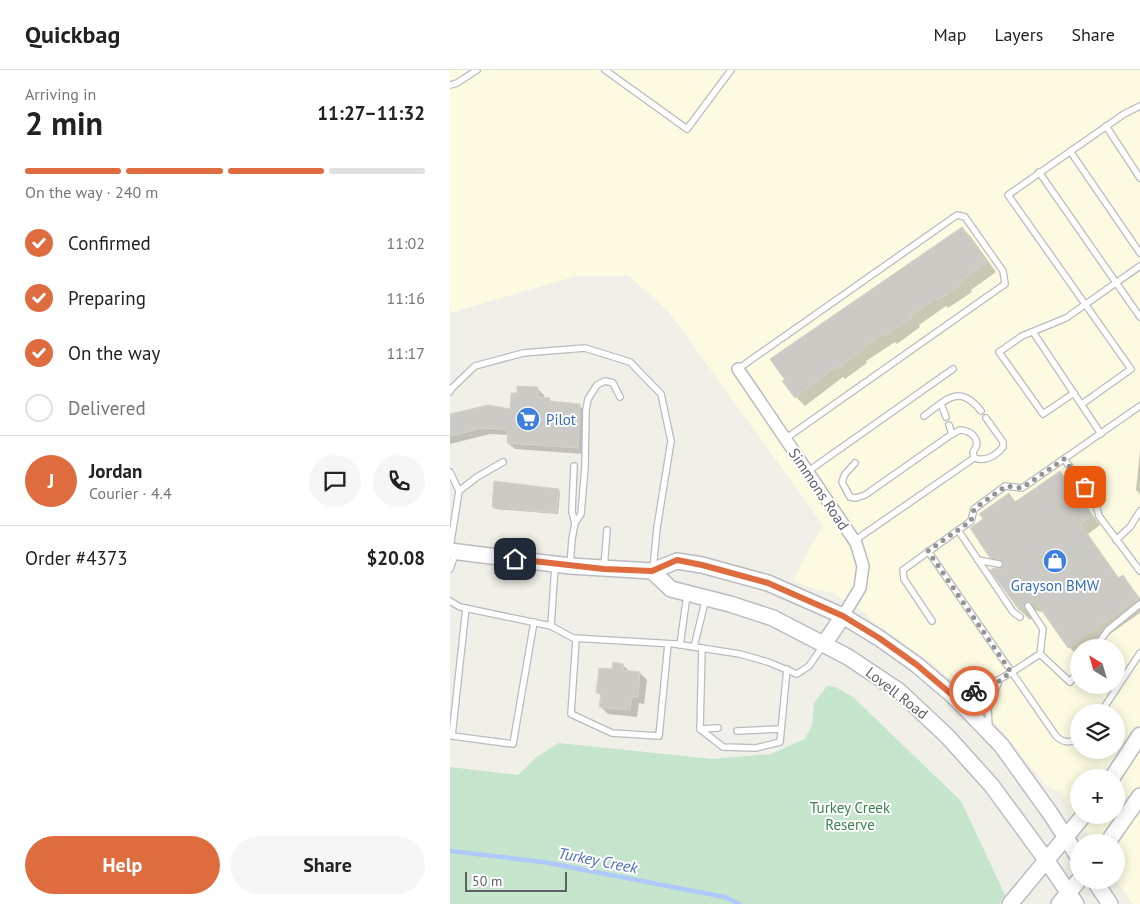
<!DOCTYPE html>
<html lang="en">
<head>
<meta charset="utf-8">
<style>
	:root { --surface:#fff; --page:#f6f6f6; --text:#222; --muted:#767676; --line:#e0e0e0; --accent:#df6c3f }
	body { margin:0; font-family:"PT Sans",sans-serif; background:var(--page); color:var(--text); height:100vh; display:flex; flex-direction:column; font-size:19px; white-space:nowrap }
	* { box-sizing:border-box; margin:0 }
	p { font-size:16px; color:var(--muted) }
	.icon { flex:none; width:28px; height:28px; fill:none; stroke:currentColor; stroke-width:2; stroke-linecap:round; stroke-linejoin:round }
	.map { position:relative; flex:1; overflow:hidden }
	.drawer { display:flex; flex-direction:column; background:var(--surface); width:450px }
	.drawer>* { flex:none }
	.needle { width:32px; rotate:323deg }
	.fabs { position:absolute; left:620px; top:569px; display:grid; gap:10px }
	.fabs a { display:grid; place-items:center; width:55px; height:55px; border-radius:50%; background:var(--surface); box-shadow:0 2px 12px #0003; font-size:25px }
	.scale { position:absolute; left:15px; bottom:12px; width:102px; box-sizing:border-box; padding-left:5px; border:2px solid #5f6167; border-top:0; font-size:14px; line-height:18px; white-space:nowrap; color:#5f6167; -webkit-text-stroke:4px #fff; paint-order:stroke }
	.pin { position:absolute; display:grid; place-items:center; width:42px; height:42px; color:#fff; margin:-21px; border-radius:10px; box-shadow:0 2px 8px #0006 }
	.courier { position:absolute; display:grid; place-items:center; width:50px; height:50px; margin:-25px; border:4px solid #df6c3f; border-radius:50%; background:#fff; color:#222; box-shadow:0 1px 6px #0007 }
	.head em { font-style:normal; font-weight:700 }
	.head div { display:flex; flex-direction:column-reverse }
	.head { display:flex; align-items:center; justify-content:space-between; height:85px; padding:0 25px }
	h1 { font-size:32px; font-weight:700; line-height:38px }
	.bar { display:grid; grid-template-columns:repeat(4,1fr); gap:8px 5px; align-content:center; height:60px; padding:0 25px }
	.bar i { height:6px; border-radius:4px; background:var(--line) }
	.bar .selected { background:var(--accent) }
	.bar p { grid-column:span 4 }
	.line { display:flex; align-items:center; gap:12px; padding:0 25px; border-top:1px solid var(--line) }
	.line div { flex:1 }
	.round { display:grid; place-items:center; flex:none; width:52px; height:52px; border-radius:26px; background:var(--page) }
	ol { padding:0 25px; list-style:none }
	li { display:flex; align-items:center; gap:15px; height:55px }
	li p { margin-inline-start:auto }
	li .icon { padding:5px; border-radius:50%; background:var(--accent); color:#fff; stroke-width:4 }
	li:last-child { color:var(--muted) }
	li i { width:28px; height:28px; border:2px solid var(--line); border-radius:50% }
	.primary-button { display:flex; gap:10px; margin-top:auto; padding:10px 25px }
	.primary-button a { flex:1; height:58px; border-radius:30px; background:var(--accent); color:#fff; font-size:20px; font-weight:700; line-height:58px; text-align:center }
	.primary-button a+a { background:var(--page); color:var(--text) }
	header { display:flex; align-items:center; gap:30px; box-sizing:border-box; height:70px; padding:0 25px; background:var(--surface); border-bottom:1px solid var(--line) }
	header strong { font-size:24px }
	nav { display:flex; gap:28px; margin-inline-start:auto; font-size:18px }
	main { display:flex; flex:1; min-height:0 }
	.map>svg:first-child { display:block }
</style>
</head>
<body>
<header>
<strong>Quickbag</strong>
<nav><a>Map</a><a>Layers</a><a>Share</a></nav>
</header>
<main>
<section class="drawer">
<div class="head"><div><h1>2 min</h1><p>Arriving in</p></div><em>11:27–11:32</em></div>
<div class="bar"><i class="selected"></i><i class="selected"></i><i class="selected"></i><i></i><p>On the way · 240 m</p></div>
<ol>
<li><svg class="icon" aria-label="check" viewBox="0 0 24 24"><path d="M5 12l5 5 9-10"/></svg>Confirmed<p>11:02</p></li>
<li><svg class="icon" aria-label="check" viewBox="0 0 24 24"><path d="M5 12l5 5 9-10"/></svg>Preparing<p>11:16</p></li>
<li><svg class="icon" aria-label="check" viewBox="0 0 24 24"><path d="M5 12l5 5 9-10"/></svg>On the way<p>11:17</p></li>
<li><i></i>Delivered</li>
</ol>
<div class="line" style="height:90px"><b class="round" style="background:var(--accent);color:#fff">J</b><div><b>Jordan</b><p>Courier · 4.4</p></div><a class="round"><svg class="icon" aria-label="chat" viewBox="0 0 24 24"><path d="M4 5h16v11H9l-5 4z"/></svg></a><a class="round"><svg class="icon" aria-label="phone" viewBox="0 0 24 24"><path d="M5 4h4l2 5-3 2q2 4 5 5l2-3 5 2v4C11 20 4 13 5 4z"/></svg></a></div>
<div class="line" style="height:65px"><div>Order #4373</div><b>$20.08</b></div>
<div class="primary-button"><a>Help</a><a>Share</a></div>
</section>
<div class="map">
<svg width="690" height="834" viewBox="0 0 690 834">
	<rect width="100%" height="100%" fill="#f0f0e8"/>
	<path fill="#fcfbe1" fill-rule="evenodd" d="M0,0h690v834h-7l-17,-24v-38h-21l-24,-28 -7,-18 -5,-5 -8,-2 -6,-5 -42,-52 -51,-51 -19,-17 -62,-44 -6,-7 -34,-21 -14,-2 -24,-9 7,-15 23,-41 -154,-213 -40,-36h-53l-126,37zM629,578h37v37h-37zM629,642h37v38h-37zM629,708h37v37h-37z"/>
	<polygon fill="#c6e5cd" points="377,616 386,617 404,628 511,731 555,825 549,834 0,834 0,697 68,705 88,686 109,673 263,689 321,684 355,669 362,655 364,633"/>
	<g fill="#0003">
		<polygon points="512,158 521,167 546,202 521,220 522,222 498,238 496,236 469,255 470,257 447,274 445,272 416,291 417,293 395,309 393,307 355,336 346,327"/>
		<polygon points="88,319 94,325 94,329 99,329 103,333 129,335 136,342 134,384 65,379 58,373 59,365 40,364 0,374 0,346 61,340"/>
		<polygon points="690,380 690,424 686,420"/>
		<polygon points="610,403 619,412 650,455 638,464 669,508 672,506 690,528 690,543 640,578 629,578 628,586 619,577 594,540 591,542 585,540 582,544 583,548 580,550 569,539 552,500 554,497 551,496 541,487 535,449 559,425 567,433"/>
		<polygon points="108,420 110,422 108,444 45,439 43,437"/>
		<polygon points="173,595 180,602 190,603 197,610 194,634 189,633 187,647 158,644 151,637 152,627 147,622 163,601"/>
	</g>
	<g fill="none" stroke-linecap="round" stroke-linejoin="round">
		<polyline stroke="#aec9fa" stroke-width="4.5" points="0,781 93,792 275,827 289,834"/>
	</g>
	<g fill="#cccac4" stroke="#d4d3c6">
		<polygon points="512,157 537,193 512,210 514,213 488,230 486,228 461,245 462,248 437,265 435,263 408,282 409,283 385,300 383,299 345,328 332,311 335,310 320,289"/>
		<polygon points="67,316 88,317 88,327 100,328 100,331 130,334 128,378 57,373 58,360 33,358 0,366 0,344 38,335 60,339 61,323 67,323"/>
		<polygon points="610,401 642,446 630,454 668,508 673,505 689,528 618,578 585,531 582,533 576,532 574,534 574,538 570,541 569,540 540,500 544,498 551,498 553,495 553,492 550,490 540,488 520,458 533,449 529,444 559,423 565,432"/>
		<polygon points="44,411 109,419 106,443 42,437"/>
		<polygon points="163,592 173,594 173,600 190,602 188,627 182,627 180,640 149,637 151,623 146,623 149,598 162,599"/>
	</g>
	<g fill="none" stroke-linecap="round" stroke-linejoin="round">
		<g stroke="#babbc0" stroke-width="8">
			<g id="lane">
				<polyline points="155,0 237,59 281,0"/>
				<polyline points="0,15 7,13 27,0"/>
				<polyline points="656,56 690,108"/>
				<polyline points="620,81 690,183"/>
				<polyline points="589,102 690,247"/>
				<polyline points="583,262 651,364"/>
				<polyline points="288,299 507,145 515,147 553,201 555,214 335,369"/>
				<polyline points="0,322 1,319 25,296 73,283 135,278 180,292 211,324 221,371 207,458 203,499"/>
				<polyline points="624,323 593,344 549,282 572,266 616,248 690,196"/>
				<polyline points="491,334 496,347"/>
				<polyline points="632,334 681,299 558,125 674,44 690,36"/>
				<path d="M474,346c22,-16 35,-33 57,-5"/>
				<polyline points="499,355 502,364"/>
				<polyline points="614,389 645,431 649,446 690,501"/>
				<path d="M405,393l-10,11 -3,8 8,15 6,1 9,-3 87,-61 8,-4c13,1 22,11 13,22l1,6"/>
				<polyline points="0,402 9,421"/>
				<polyline points="357,402 503,299"/>
				<polyline points="125,453 131,444 135,397 136,340 138,329 147,315 155,311 163,313 170,327"/>
				<polyline points="508,460 563,542 570,547"/>
				<polyline points="666,470 680,457 690,441"/>
				<path d="M404,471l120,-83c11,4 22,-2 29,-11v-5l-17,-24"/>
				<polyline points="0,478 9,421 27,407 53,392"/>
				<path d="M478,481l128,185c7,7 13,7 23,3"/>
				<polyline points="528,490 549,494"/>
				<polyline points="120,496 122,469 125,453 122,442 124,396"/>
				<polyline points="154,498 157,460"/>
				<polyline points="0,499 6,482"/>
				<polyline points="0,531 10,537 101,556 123,568 225,574 290,584 318,592 347,604 359,596 373,576"/>
				<polyline points="578,536 593,559 590,584"/>
				<polyline points="16,538 2,666 63,674 84,552"/>
				<polyline points="482,551 454,509 453,500 521,451 524,439 555,416 572,418 690,336"/>
				<polyline points="101,556 105,496"/>
				<polyline points="126,569 121,644 162,663 209,666 218,574"/>
				<polyline points="230,575 237,525"/>
				<polyline points="244,577 256,528"/>
				<polyline points="252,578 250,659 273,677 306,678 330,672 337,599"/>
				<polyline points="645,578 658,560 690,534"/>
				<polyline points="590,584 620,612 629,600"/>
				<path d="M503,624c37,-4 57,-21 87,-40"/>
				<polyline points="651,642 690,583"/>
				<polyline points="539,657 538,639 549,611"/>
				<polyline points="250,659 268,658"/>
				<polyline points="287,661 331,659"/>
			</g>
		</g>
		<g stroke="#babbc0" stroke-width="14">
			<polyline id="street" points="288,299 406,473 413,496 410,518 393,546"/>
		</g>
		<g stroke="#bbbcc2" stroke-width="18">
			<g id="secondary">
				<polyline points="0,481 120,496 202,501 227,491 252,495 318,513 393,546 429,568 467,595 501,624 518,641 551,675 600,743 629,788"/>
				<polyline points="202,501 221,519 280,534 323,548 398,587 449,621 497,666 542,716 597,791 626,834"/>
				<polyline points="374,574 393,546"/>
				<polyline points="662,708 690,665"/>
				<polyline points="658,772 690,726"/>
				<polyline points="644,810 660,834"/>
				<polyline points="560,834 634,745"/>
				<polyline points="609,834 629,810"/>
			</g>
		</g>
		<use href="#lane" stroke="#fff" stroke-width="5.5"/>
		<use href="#street" stroke="#fff" stroke-width="11"/>
		<use href="#secondary" stroke="#fff" stroke-width="15"/>
	</g>
	<g fill="none" stroke-linecap="round" stroke-linejoin="round">
		<polyline stroke="#929394" stroke-width="5" stroke-dasharray="0 9" points="524,621 549,611 561,602 478,481 521,451 524,439 556,416 572,418 614,389 635,417"/>
		<polyline stroke="#df6c3f" stroke-width="6" points="65,489 154,499 202,501 227,490 252,495 318,513 393,546 429,568 467,595 501,624 524,621"/>
	</g>
	<defs>
		<g id="supermarket-disc" transform="scale(1.25)"><circle r="9.5" fill="#3f7fe0" stroke="#fff"/><path d="M-6-5.5h2.5l.6 2H6L4.5 2H-2.5L-4.4-4H-6ZM-1.5 3.2a1.3 1.3 0 1 0 .1 0ZM3 3.2a1.3 1.3 0 1 0 .1 0Z" fill="#fff"/></g>
		<g id="shop-disc" transform="scale(1.25)"><circle r="9.5" fill="#3f7fe0" stroke="#fff"/><path d="M-5-2.5h2.3a2.7 3.5 0 0 1 5.4 0H5L5.5 6h-11ZM-1.5-2.5h3a1.5 2.3 0 0 0-3 0Z" fill="#fff"/></g>
	</defs>
	<g fill-rule="evenodd">
		<use href="#supermarket-disc" x="78" y="349"/>
		<use href="#shop-disc" x="605" y="491"/>
	</g>
	<g text-anchor="middle" dominant-baseline="central" stroke-width="4" stroke-linejoin="round" paint-order="stroke">
		<g font-size="15" fill="#366cbe" stroke="#fff" text-anchor="start">
			<text x="96" y="349">Pilot</text>
			<text x="605" y="515" text-anchor="middle">Grayson BMW</text>
		</g>
		<g font-size="15" fill="#5f6167" stroke="#fff">
			<text transform="translate(369 419) rotate(56)">Simmons Road</text>
			<text transform="translate(447 623) rotate(38)">Lovell Road</text>
		</g>
		<g font-size="15" fill="#3b824d" stroke="#fff">
			<text x="400" y="737">Turkey Creek<tspan x="400" dy="17">Reserve</tspan></text>
		</g>
		<g font-size="16" font-style="italic" fill="#516fbd" stroke="#fff">
			<text transform="translate(148 790) rotate(11)">Turkey Creek</text>
		</g>
	</g>
</svg>
<div class="fabs">
<a><svg class="needle" viewBox="-14 -14 28 28"><path d="M0-13l5 13h-10z" fill="#e53935"/><path d="M0 13l5-13h-10z" fill="#767676"/></svg></a>
<a><svg class="icon" aria-label="layers" viewBox="0 0 24 24"><path d="M12 4l9 5-9 5-9-5zM3 14l9 5 9-5"/></svg></a>
<a>+</a>
<a>−</a>
</div>
<div class="scale">50 m</div>
<div class="pin" style="left:635px;top:417px;background:#ea580c"><svg class="icon" aria-label="bag" viewBox="0 0 24 24"><path d="M5 8h14l-1 12H6zM9 8a3 3 0 0 1 6 0"/></svg></div>
<div class="pin" style="left:65px;top:489px;background:#1f2937"><svg class="icon" aria-label="home" viewBox="0 0 24 24"><path d="M3 11l9-7 9 7M6 9v11h12V9"/></svg></div>
<div class="courier" style="left:524px;top:621px"><svg class="icon" aria-label="bike" viewBox="0 0 24 24"><circle cx="6" cy="16" r="4"/><circle cx="18" cy="16" r="4"/><path d="M6 16l4-8h5l3 8M10 8l3 8H6M13 5h3"/></svg></div>
</div>
</main>
</body>
</html>
